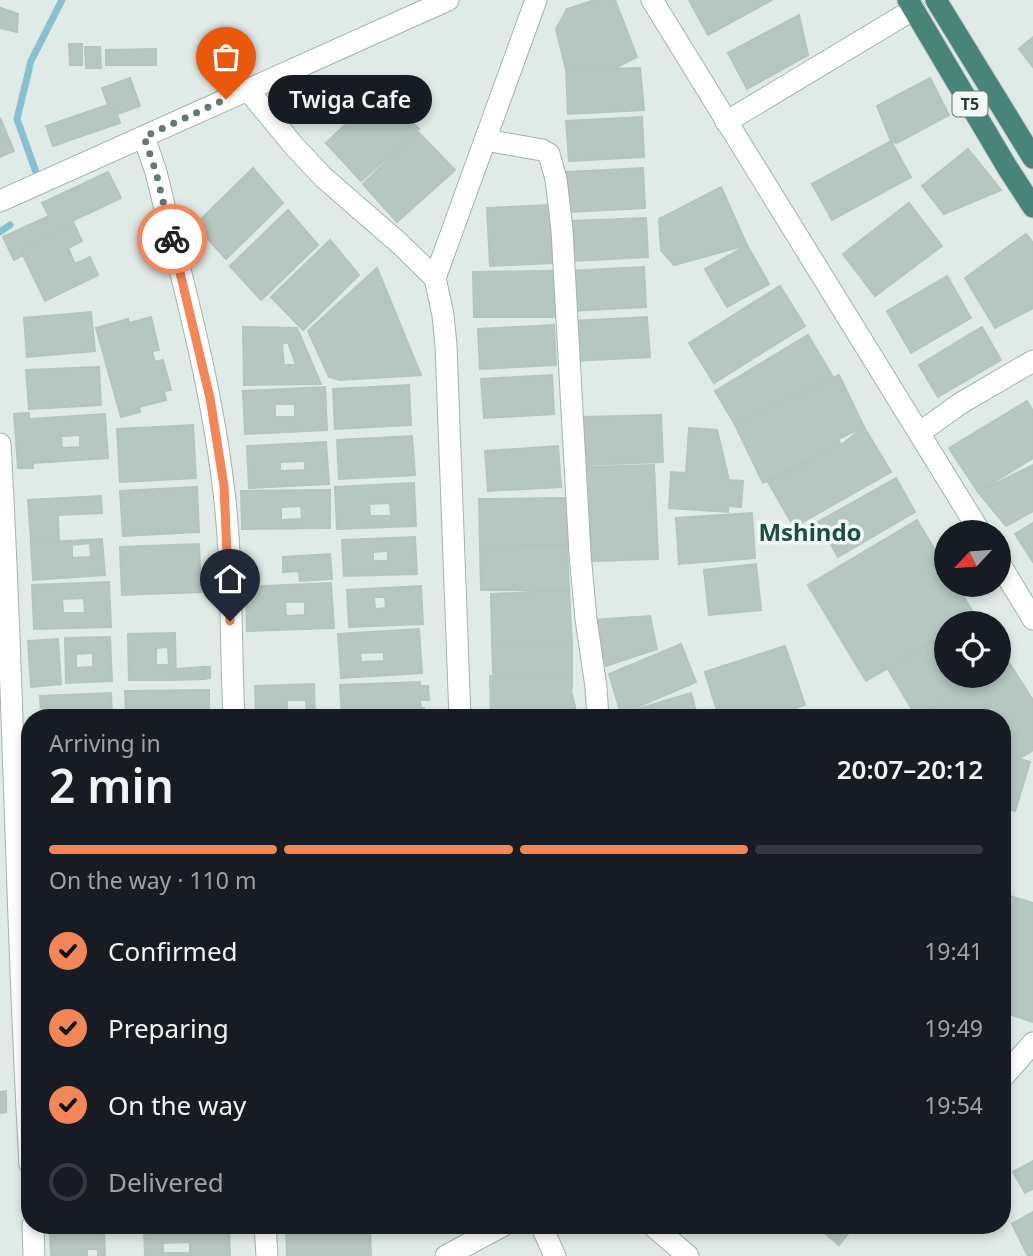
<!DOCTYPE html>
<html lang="en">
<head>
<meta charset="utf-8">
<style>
	:root { --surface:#171b24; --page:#242831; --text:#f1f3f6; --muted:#9ea1a6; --line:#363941; --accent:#f38657 }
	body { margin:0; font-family:"Noto Sans",sans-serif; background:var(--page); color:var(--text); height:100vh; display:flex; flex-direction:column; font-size:26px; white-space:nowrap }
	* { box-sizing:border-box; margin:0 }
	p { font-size:23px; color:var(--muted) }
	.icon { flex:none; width:38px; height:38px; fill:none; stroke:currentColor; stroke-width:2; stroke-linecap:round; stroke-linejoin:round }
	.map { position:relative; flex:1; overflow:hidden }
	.details { position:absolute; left:21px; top:709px; width:990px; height:525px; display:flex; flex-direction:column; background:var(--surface); border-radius:28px; box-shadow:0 4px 10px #0003 }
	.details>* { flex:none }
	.needle { width:46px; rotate:244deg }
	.controls { position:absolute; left:934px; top:520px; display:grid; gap:14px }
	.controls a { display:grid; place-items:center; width:77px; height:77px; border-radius:50%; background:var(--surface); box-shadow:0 4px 10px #0003; font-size:35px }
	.pin { position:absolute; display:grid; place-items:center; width:60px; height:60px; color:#fff; margin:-72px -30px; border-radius:50% 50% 50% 0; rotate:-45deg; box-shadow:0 0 7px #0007 }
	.pin .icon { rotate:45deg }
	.courier { position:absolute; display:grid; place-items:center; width:70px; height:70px; margin:-35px; border:5px solid #f38657; border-radius:50%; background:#fff; color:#222; box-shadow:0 2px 9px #0007 }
	.bubble { position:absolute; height:49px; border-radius:24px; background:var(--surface); box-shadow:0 4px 10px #0003; font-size:23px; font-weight:600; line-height:49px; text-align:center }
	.overview em { font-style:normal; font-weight:600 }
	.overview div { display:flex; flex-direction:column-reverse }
	.overview { display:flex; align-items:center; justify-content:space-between; height:119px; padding:0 28px }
	h1 { font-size:46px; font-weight:600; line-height:52px }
	.bar { display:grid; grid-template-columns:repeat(4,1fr); gap:10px 7px; align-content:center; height:84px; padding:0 28px }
	.bar i { height:9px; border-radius:5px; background:var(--line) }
	.bar .active { background:var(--accent) }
	.bar p { grid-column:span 4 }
	ol { padding:0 28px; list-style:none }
	li { display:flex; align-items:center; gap:21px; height:77px }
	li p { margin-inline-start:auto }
	li .icon { padding:7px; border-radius:50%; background:var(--accent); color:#111; stroke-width:4 }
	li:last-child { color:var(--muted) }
	li i { width:38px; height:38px; border:4px solid var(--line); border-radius:50% }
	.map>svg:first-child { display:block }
</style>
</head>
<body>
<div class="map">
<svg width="1033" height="1256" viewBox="0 0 1033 1256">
	<rect width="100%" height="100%" fill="#e0ebe7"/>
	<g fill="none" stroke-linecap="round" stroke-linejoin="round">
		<g stroke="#87c1d1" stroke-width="7">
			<polyline points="38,178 17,119 31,61 62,0"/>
			<polyline points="0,232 10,225"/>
		</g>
	</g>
	<g fill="#b6c6c0" stroke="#b3c5be" stroke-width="2" fill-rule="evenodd">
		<polygon points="595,0 615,0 637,57 613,69 566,70 556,29 567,9"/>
		<polygon points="689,0 772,0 708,35"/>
		<polygon points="1,8 18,14 17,32 0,28"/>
		<polygon points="799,15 808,55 747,89 728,53"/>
		<polygon points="1033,37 1033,67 1019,49"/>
		<polygon points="69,44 82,44 82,65 70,65"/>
		<polygon points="85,47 100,47 101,68 86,68"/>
		<polygon points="156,49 156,65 106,65 106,50"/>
		<polygon points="640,68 644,110 568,114 566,70"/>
		<polygon points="130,78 140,106 112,116 102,88"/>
		<polygon points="930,78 949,115 897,143 891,141 877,106"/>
		<polygon points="381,90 419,129 361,181 326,143"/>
		<polygon points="113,103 120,123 53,146 46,126"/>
		<polygon points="642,117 644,157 569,161 566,121"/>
		<polygon points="0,118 14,151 0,157"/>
		<polygon points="417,131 455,170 397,222 363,184"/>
		<polygon points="891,141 911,177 832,220 812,184"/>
		<polygon points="968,149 1001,190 944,214 922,186"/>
		<polygon points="253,168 283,203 226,259 195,225"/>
		<polygon points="643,168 645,208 569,212 567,172"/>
		<polygon points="108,172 121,198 72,221 74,224 20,249 23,255 14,260 3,237 49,216 42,203"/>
		<polygon points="721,187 747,245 674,265 661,250 659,219"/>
		<polygon points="909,203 942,246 875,296 843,254"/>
		<polygon points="549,205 552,263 490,266 487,208"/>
		<polygon points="288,210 318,245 261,300 230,266"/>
		<polygon points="646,218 648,257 572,261 570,221"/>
		<polygon points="74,224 82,241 68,248 75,264 90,257 98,275 45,301 20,249"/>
		<polygon points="1026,234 1033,243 1033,308 995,328 965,278"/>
		<polygon points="330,240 359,275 303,330 271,297"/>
		<polygon points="747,245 769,284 727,307 705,269"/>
		<polygon points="644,267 646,307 570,311 568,271"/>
		<polygon points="377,268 421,375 340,380 329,377 308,331"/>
		<polygon points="556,271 556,317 474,317 473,272"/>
		<polygon points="947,276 971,318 911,353 887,311"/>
		<polygon points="780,286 805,326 714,383 689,343"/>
		<polygon points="91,312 95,351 27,357 24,318"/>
		<polygon points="151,317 159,350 152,351 155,362 163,360 171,390 164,391 166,400 139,407 140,412 121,417 96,328 128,319 129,323"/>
		<polygon points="647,317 650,357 574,361 572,321"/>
		<polygon points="554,325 556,365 480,369 478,329"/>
		<path d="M243,327l54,1 24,56 -77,1zM288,342l8,23h-12l-2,-21z"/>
		<polygon points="982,327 1001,360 938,397 919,365"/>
		<polygon points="808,335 833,377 740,433 715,391"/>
		<polygon points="99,367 101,405 29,409 26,370"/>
		<polygon points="552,375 554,414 484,418 481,379"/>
		<polygon points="839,375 864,427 838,439 841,445 763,483 735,425"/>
		<polygon points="409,385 411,425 335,429 333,389"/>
		<path d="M325,387l2,43 -82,4 -2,-43zM275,404h20v13h-20z"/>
		<polygon points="1027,401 1033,411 1033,458 978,492 949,448"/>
		<path d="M29,413v6l76,-5 3,44 -75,5v5h-15l-4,-54zM80,435v12l-18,1 -1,-12z"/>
		<polygon points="661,415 663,462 583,465 582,417"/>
		<polygon points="193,425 196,478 120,482 117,429"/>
		<polygon points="864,427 891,472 794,527 768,482 841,445"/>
		<polygon points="689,428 717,430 729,480 743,481 741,507 728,506 728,512 669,508 671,472 686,473"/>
		<polygon points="412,436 415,475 339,479 337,440"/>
		<path d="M326,442l3,42 -80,4 -2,-42zM305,461v9l-25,1v-9z"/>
		<polygon points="558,446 561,487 488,491 485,451"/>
		<polygon points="654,465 658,559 592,561 588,467"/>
		<polygon points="1033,465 1033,511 1006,526 978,492"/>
		<polygon points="896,478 915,512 838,557 818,522"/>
		<path d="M414,483l2,43 -79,3 -2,-42zM390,503l1,13h-21l-1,-12z"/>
		<polygon points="197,487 199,532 123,536 120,491"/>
		<path d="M330,490v38l-88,1 -1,-38zM301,506l1,13 -21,1v-13z"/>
		<polygon points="101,496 102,513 58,515 59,540 31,541 28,500"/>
		<polygon points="566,498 567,545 480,547 479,499"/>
		<polygon points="752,513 755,558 679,564 676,518"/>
		<polygon points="917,520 947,570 947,584 956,584 975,616 963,623 947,623 947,633 866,681 808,585"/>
		<polygon points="1033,523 1033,562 1015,534"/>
		<path d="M415,537l2,37 -73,2 -2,-36zM388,551v10h-15v-9z"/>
		<path d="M102,539l3,36 -72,5 -2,-37zM90,543l1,14 -19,1v-13z"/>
		<polygon points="199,544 201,592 122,595 120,547"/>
		<polygon points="567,545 569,590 481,590 480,547"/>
		<polygon points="330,554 332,579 300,581 299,571 283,572 283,557"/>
		<polygon points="756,564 761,610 709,615 704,570"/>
		<path d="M109,582l2,45 -77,2 -2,-44zM84,598l1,15h-22l-1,-14z"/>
		<path d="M331,583l3,45 -87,3 -1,-44zM285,602h20v13l-19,1z"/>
		<path d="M421,586l2,38 -74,3 -2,-37zM374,597h11l1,11 -11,1z"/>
		<polygon points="569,590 572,645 492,645 491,594"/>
		<polygon points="980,614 986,623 964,623 975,616"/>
		<polygon points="650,616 657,649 606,666 593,620"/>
		<path d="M419,629l3,44 -81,5 -3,-44zM384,652v9l-23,1 -1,-9z"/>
		<path d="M175,633l1,47h-47l-1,-46zM168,647l1,18h-13v-17z"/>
		<polygon points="947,633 947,676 976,676 914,713 888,669"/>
		<path d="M110,637l2,44 -46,2 -1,-45zM93,653v14l-17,1v-14z"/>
		<polygon points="58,639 61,684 31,687 28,641"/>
		<polygon points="681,644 696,682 621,714 609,674"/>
		<polygon points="492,645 572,645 572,688 494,692"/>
		<polygon points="785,646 805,705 767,718 719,718 705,672"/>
		<polygon points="999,646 1006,658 999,662"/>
		<polygon points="1006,658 1033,700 1033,750 1019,759 1003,755 1003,718 921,718 920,712 978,676 999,676 999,662"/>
		<polygon points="203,667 210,667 210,678 204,679"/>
		<polygon points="203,667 204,679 176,680 176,669"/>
		<polygon points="567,674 577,715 491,718 490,676"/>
		<polygon points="420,682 420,686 428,686 429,700 420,700 421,708 424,708 425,718 342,718 340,685"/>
		<path d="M314,684l1,34h-59l-1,-32zM287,700h19l1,12 -20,1z"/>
		<polygon points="209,690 209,718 126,718 125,691"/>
		<polygon points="111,693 112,718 92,718 92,714 78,714 78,718 41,718 40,696"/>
		<polygon points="691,693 698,718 622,718 621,714"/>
		<polygon points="1003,754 1030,762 1015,811 1003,808"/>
		<polygon points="1010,896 1033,903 1033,1022 1003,1012 1003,918"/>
		<polygon points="6,1091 6,1112 0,1113 0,1092"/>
		<polygon points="1033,1161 1033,1189 1025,1193 1013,1172"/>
		<polygon points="1033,1212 1033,1256 1028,1256 1012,1224"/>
		<polygon points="286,1225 370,1225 371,1256 287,1256"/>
		<polygon points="815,1225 855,1225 839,1245"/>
		<path d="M229,1227l1,29h-85l-1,-28zM190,1242v11h-27v-10z"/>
		<polygon points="104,1230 105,1256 98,1256 98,1249 87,1249 87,1256 51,1256 50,1233"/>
	</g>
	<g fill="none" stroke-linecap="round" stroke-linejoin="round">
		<g stroke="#a3b3ae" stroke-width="23">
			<g id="minor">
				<polyline points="652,0 980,532"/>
				<polyline points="726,122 914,9"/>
				<path d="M144,137l12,35c25,104 54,206 67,312 10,77 7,156 11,234"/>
				<polyline points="485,140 542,150 549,154 556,179 562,230 580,554 586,619 596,687 598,718"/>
				<polyline points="919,433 961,403 1033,361"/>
				<path d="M0,444c14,240 16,480 30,720"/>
				<polyline points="999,563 1033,619"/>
				<polyline points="1003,1077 1033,1043"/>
				<polyline points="33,1225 34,1256"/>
				<polyline points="265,1225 267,1256"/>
				<polyline points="652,1225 688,1256"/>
			</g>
		</g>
		<g stroke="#a3b3ae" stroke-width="23">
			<g id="tertiary">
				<polyline points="247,89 294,146 323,177 399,243 435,278 443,315 446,345 460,718"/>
				<polyline points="0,201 448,0"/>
				<polyline points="435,278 536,0"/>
				<polyline points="541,1225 555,1256"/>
				<polyline points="446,1256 504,1225"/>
			</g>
		</g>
		<g stroke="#c1c8c7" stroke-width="23">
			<g id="trunk">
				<polyline points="908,0 1007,167 1033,207"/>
				<polyline points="936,0 1033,158"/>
			</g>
		</g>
		<use href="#minor" stroke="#fff" stroke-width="21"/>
		<use href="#tertiary" stroke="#fff" stroke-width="21"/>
		<use href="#trunk" stroke="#48847a" stroke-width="21"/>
	</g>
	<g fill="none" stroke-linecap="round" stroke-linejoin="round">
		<polyline stroke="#647974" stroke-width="7" stroke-dasharray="0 12.6" points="172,239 156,172 144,137 226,99"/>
		<polyline stroke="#f38657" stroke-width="9" points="172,239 210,398 224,486 230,621"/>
	</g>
	<g text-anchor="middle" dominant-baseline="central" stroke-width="7" stroke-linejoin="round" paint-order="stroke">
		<rect fill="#f1f8f5" stroke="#5f746f" stroke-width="2" x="952.5" y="91.5" width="35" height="25" rx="5"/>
		<g font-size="16" font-weight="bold" fill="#213c36">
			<text x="970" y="104">T5</text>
		</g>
		<g font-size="24" font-weight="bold" fill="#1d4e45" stroke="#f1f8f5">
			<text x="810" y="531">Mshindo</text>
		</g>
	</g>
</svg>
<div class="controls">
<a><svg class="needle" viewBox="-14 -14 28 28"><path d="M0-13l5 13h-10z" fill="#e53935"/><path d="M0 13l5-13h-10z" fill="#9ea1a6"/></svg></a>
<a><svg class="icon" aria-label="locate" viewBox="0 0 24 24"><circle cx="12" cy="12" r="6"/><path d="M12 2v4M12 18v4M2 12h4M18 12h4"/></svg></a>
</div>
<div class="pin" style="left:226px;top:99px;background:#ea580c"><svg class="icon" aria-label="bag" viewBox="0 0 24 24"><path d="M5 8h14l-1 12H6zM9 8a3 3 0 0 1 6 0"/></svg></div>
<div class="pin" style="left:230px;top:621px;background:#1f2937"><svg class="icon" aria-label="home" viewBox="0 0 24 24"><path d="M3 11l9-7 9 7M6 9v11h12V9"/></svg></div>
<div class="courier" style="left:172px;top:239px"><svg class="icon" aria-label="bike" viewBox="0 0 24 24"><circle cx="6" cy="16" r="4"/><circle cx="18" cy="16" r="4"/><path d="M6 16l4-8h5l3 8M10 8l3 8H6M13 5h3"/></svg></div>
<div class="bubble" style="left:268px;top:75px;width:164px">Twiga Cafe</div>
<section class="details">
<div class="overview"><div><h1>2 min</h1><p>Arriving in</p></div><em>20:07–20:12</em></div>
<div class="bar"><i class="active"></i><i class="active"></i><i class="active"></i><i></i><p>On the way · 110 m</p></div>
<ol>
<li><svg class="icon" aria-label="check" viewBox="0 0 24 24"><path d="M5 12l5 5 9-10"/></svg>Confirmed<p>19:41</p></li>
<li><svg class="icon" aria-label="check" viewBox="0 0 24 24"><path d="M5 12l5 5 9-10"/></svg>Preparing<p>19:49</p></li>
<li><svg class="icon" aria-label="check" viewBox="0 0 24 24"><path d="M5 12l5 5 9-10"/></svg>On the way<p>19:54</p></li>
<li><i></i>Delivered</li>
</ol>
</section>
</div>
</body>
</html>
